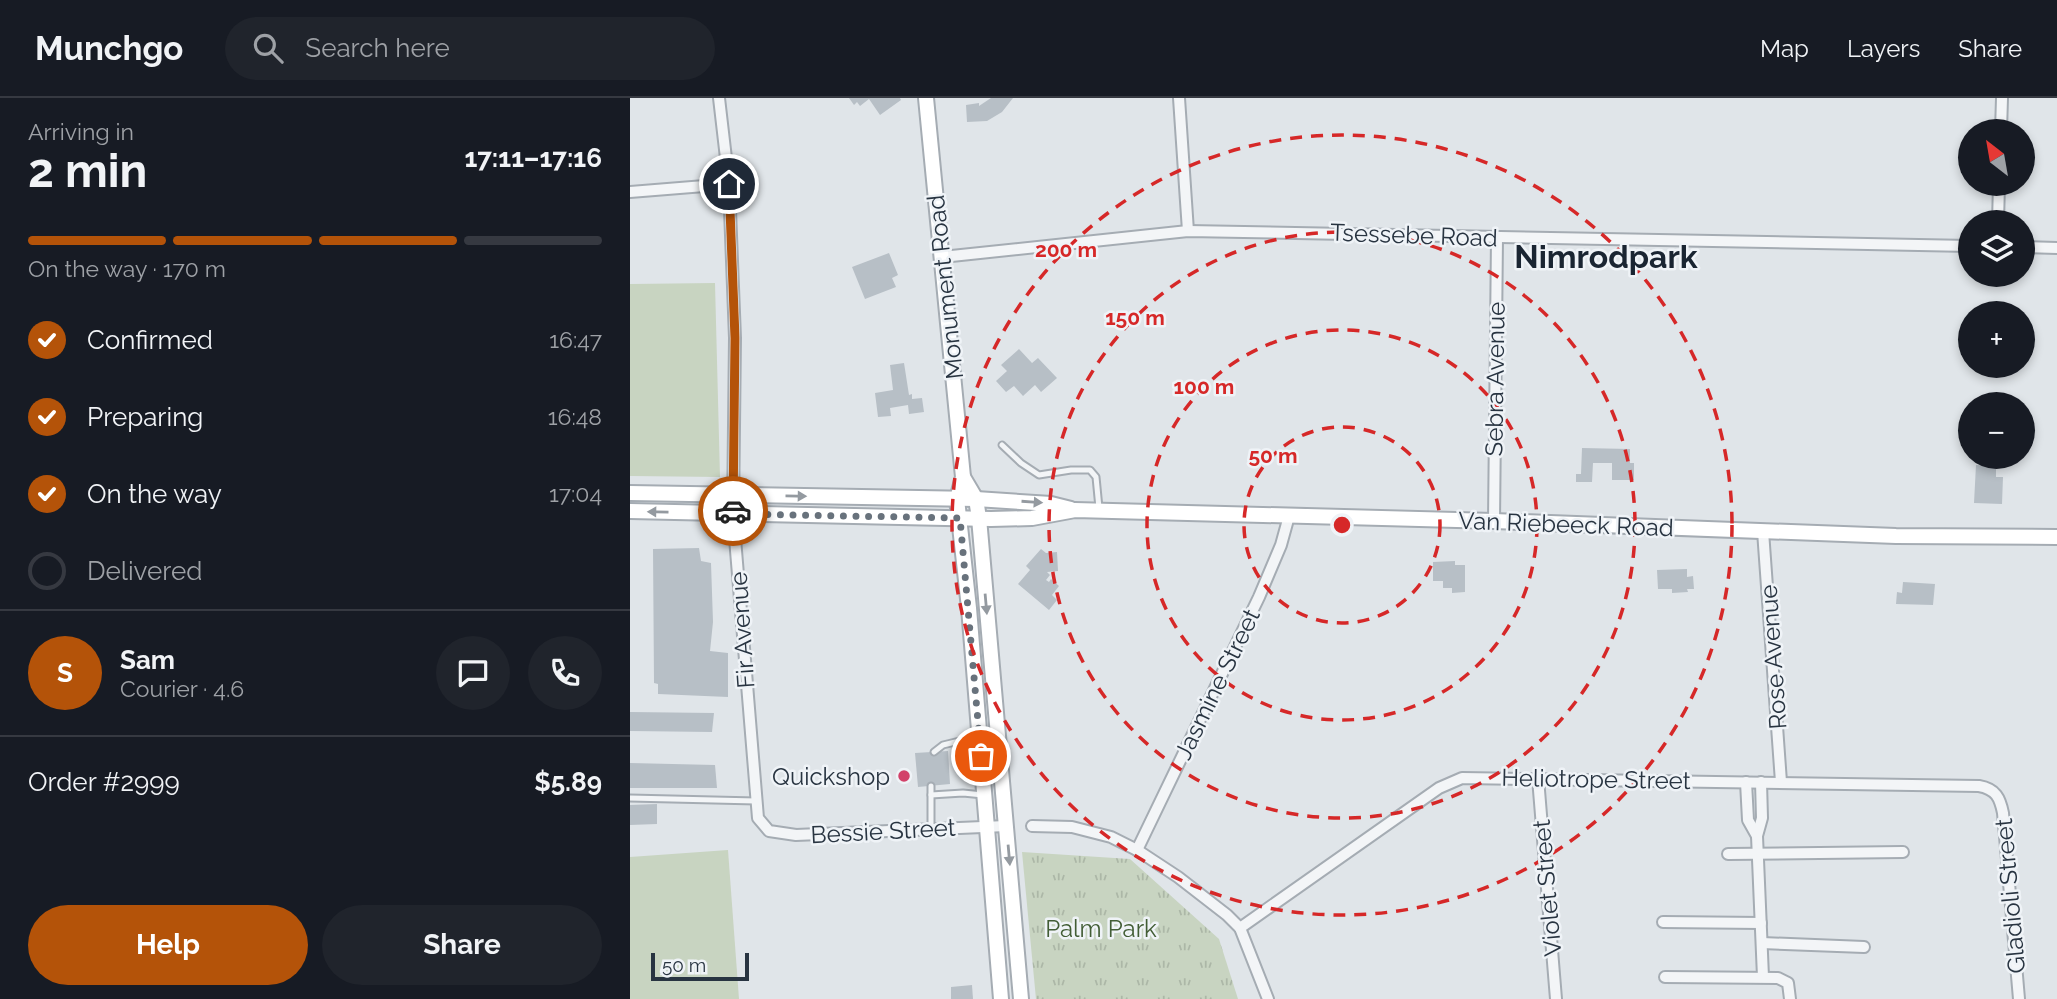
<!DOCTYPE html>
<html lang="en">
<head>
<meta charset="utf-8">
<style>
	:root { --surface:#171b24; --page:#20242c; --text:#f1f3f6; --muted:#9ea1a6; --line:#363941; --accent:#b45309 }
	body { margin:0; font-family:Raleway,sans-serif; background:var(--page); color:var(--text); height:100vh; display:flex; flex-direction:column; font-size:26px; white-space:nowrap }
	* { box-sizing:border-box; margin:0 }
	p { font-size:23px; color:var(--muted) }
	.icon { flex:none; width:38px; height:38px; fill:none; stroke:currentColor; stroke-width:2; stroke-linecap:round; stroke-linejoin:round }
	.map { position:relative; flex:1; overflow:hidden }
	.sheet { display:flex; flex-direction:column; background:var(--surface); width:630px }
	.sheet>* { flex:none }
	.needle { width:46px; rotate:329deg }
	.fabs { position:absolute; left:1328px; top:21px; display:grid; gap:14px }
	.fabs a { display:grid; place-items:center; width:77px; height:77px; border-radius:50%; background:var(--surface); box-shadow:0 4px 10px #0003; font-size:35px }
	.scale { position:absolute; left:21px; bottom:18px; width:98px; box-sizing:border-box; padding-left:7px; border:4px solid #283441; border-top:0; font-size:19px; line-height:24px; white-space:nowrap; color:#283441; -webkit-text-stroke:5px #eff3f7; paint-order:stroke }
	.pin { position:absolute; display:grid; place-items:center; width:60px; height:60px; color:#fff; margin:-30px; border:4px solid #fff; border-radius:50%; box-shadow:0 2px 7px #0007 }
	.courier { position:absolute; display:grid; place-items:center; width:70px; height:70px; margin:-35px; border:5px solid #b45309; border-radius:50%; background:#fff; color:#222; box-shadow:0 2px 9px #0007 }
	.overview em { font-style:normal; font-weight:700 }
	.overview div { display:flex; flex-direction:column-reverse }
	.overview { display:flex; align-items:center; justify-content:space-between; height:119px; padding:0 28px }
	h1 { font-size:46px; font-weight:700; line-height:52px }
	.bar { display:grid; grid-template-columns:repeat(4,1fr); gap:10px 7px; align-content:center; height:84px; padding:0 28px }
	.bar i { height:9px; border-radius:5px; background:var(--line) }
	.bar .current { background:var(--accent) }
	.bar p { grid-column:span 4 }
	.line { display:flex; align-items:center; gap:18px; padding:0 28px; border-top:2px solid var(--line) }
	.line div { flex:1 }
	.round { display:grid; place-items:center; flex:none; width:74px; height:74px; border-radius:37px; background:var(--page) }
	ol { padding:0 28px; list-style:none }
	li { display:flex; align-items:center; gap:21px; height:77px }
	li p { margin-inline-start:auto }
	li .icon { padding:7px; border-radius:50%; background:var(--accent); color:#fff; stroke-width:4 }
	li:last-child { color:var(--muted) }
	li i { width:38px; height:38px; border:4px solid var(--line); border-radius:50% }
	.primary-button { display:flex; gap:14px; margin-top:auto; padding:14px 28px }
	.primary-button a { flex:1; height:80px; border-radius:42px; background:var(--accent); color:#fff; font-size:28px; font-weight:700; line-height:80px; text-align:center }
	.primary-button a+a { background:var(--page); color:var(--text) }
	header { display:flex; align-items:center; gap:42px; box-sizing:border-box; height:98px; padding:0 35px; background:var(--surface); border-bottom:2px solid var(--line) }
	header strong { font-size:33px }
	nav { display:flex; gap:38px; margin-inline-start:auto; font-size:24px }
	.search { width:490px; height:63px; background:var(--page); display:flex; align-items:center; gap:18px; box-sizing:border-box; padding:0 24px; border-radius:38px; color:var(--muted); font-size:26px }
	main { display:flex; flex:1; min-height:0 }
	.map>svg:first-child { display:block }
</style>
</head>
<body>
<header>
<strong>Munchgo</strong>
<div class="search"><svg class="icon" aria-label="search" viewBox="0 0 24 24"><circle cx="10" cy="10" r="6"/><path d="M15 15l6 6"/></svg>Search here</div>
<nav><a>Map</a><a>Layers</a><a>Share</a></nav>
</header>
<main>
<section class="sheet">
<div class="overview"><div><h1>2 min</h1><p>Arriving in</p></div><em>17:11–17:16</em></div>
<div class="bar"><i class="current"></i><i class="current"></i><i class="current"></i><i></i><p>On the way · 170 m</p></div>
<ol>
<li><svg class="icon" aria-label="check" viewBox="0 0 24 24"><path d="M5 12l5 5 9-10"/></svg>Confirmed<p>16:47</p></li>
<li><svg class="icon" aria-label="check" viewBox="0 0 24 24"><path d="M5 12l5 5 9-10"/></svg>Preparing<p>16:48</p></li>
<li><svg class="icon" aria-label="check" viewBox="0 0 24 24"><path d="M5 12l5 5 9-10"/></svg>On the way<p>17:04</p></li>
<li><i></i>Delivered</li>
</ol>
<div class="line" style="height:126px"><b class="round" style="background:var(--accent);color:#fff">S</b><div><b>Sam</b><p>Courier · 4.6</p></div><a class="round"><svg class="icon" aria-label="chat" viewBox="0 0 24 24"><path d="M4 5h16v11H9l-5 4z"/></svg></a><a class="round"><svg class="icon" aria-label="phone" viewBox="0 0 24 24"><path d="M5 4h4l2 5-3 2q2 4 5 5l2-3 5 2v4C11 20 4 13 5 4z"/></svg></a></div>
<div class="line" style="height:91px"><div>Order #2999</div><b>$5.89</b></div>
<div class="primary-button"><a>Help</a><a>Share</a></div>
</section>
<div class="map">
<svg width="1427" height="901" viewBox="0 0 1427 901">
	<defs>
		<pattern id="grass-tufts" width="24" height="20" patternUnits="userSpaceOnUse" patternTransform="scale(1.75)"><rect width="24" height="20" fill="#c8d4c1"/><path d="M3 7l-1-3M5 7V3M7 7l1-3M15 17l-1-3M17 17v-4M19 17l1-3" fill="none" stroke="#acb7a7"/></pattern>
	</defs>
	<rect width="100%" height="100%" fill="#e0e5e9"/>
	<polygon fill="url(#grass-tufts)" points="392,754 500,761 589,841 608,901 406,901"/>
	<g fill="#c8d4c1">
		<polygon points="85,185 90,379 0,378 0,186"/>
		<polygon points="98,752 109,901 0,901 0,759"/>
	</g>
	<g fill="#b7bfc6">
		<polygon points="219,0 270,0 271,2 250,17 239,1 230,8 227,4 224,7"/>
		<polygon points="361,0 383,0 372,14 357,23 337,24 336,7 349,5 349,8"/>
		<polygon points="259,155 268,177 262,180 266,189 235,201 222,169"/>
		<polygon points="389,251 402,265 408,260 427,280 411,294 405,287 393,298 384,288 376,294 366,283 377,273 371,267"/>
		<polygon points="274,265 279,297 282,296 282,301 292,300 294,314 279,316 278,307 260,310 261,318 248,319 245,295 263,292 260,267"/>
		<polygon points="952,350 1000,351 1000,365 1004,365 1004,382 982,382 982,365 963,365 962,384 946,384 946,376 951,376"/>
		<polygon points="1346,367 1366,368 1366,379 1373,379 1372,406 1344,405"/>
		<polygon points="69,450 71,463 81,465 83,524 80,553 98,555 98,599 28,596 28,586 24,585 23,451"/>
		<polygon points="411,451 416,455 427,454 428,473 417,474 420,477 416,482 419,484 421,481 429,488 422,497 427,502 419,512 388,486 400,472 396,468"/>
		<polygon points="825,463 825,467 835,467 835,494 822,495 822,490 813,490 813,483 803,483 803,464"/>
		<polygon points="1057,471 1057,479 1063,478 1064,491 1057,491 1058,494 1042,495 1042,491 1028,491 1027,472"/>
		<polygon points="1273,484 1305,486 1303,507 1266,506 1267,494 1272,495"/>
		<polygon points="0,614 84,615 82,634 0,633"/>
		<polygon points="318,653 320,686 288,689 285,655"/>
		<polygon points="0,665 85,667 87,690 0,690"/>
		<polygon points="27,706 27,726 0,727 0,707"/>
		<polygon points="342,887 343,901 321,901 321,889"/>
	</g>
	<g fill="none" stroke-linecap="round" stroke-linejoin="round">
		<g stroke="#a5acb3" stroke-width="9">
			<g id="lane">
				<polyline points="372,347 391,365 409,377 441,372 460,372 466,379 469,410"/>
				<polyline points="304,654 313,647 346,639"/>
				<polyline points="301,688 301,730"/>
				<polyline points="301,697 333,695 353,697"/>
				<polyline points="0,700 126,703"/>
			</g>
		</g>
		<g stroke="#a5acb3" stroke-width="14">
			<g id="street">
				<polyline points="89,0 99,86 105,240 103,416 128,720 139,733 166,737 376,728"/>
				<polyline points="549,0 558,133"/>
				<polyline points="1371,33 1372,0"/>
				<polyline points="0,94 99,86"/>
				<polyline points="1368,124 1369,86"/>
				<polyline points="1393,149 1427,150"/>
				<polyline points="312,159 558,133 1340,148"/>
				<polyline points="864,423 867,140"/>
				<polyline points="1133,433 1151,684"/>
				<polyline points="908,680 926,901"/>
				<polyline points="1116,684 1118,722 1127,738"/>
				<polyline points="1131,684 1132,720 1127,738 1133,879"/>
				<polyline points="402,728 442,729 481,739 507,752 548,779 597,817 610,830 638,901"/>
				<polyline points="507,752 629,499 651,447 659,418"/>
				<polyline points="1098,756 1273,754"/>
				<polyline points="1033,824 1131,825"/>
				<path d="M610,830l199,-140 23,-10 517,8c17,3 21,12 24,27l16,186"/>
				<polyline points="1132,845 1234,849"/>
				<polyline points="1035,879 1148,880 1158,885 1160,901"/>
			</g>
		</g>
		<g stroke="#a5acb3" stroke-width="18">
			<g id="secondary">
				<polyline points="296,0 333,379 327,401 339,510 371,901"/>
				<polyline points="333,379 346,401 349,420 391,901"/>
				<polyline points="0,395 346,401 421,406 441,411"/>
				<polyline points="0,413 361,421 402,420 445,412 864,423 1266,438 1427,439"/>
			</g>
		</g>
		<use href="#lane" stroke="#f3f5f7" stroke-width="5"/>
		<use href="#street" stroke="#f3f5f7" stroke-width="10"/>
		<use href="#secondary" stroke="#fff" stroke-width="14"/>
	</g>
	<defs><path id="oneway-solid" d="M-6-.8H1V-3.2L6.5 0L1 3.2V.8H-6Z" transform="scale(1.75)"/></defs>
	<g fill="#949aa0">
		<use href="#oneway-solid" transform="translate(166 398) rotate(1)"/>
		<use href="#oneway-solid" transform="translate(402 404) rotate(4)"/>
		<use href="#oneway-solid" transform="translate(28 414) rotate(-179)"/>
		<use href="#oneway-solid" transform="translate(356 506) rotate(85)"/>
		<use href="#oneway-solid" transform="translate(379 757) rotate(85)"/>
	</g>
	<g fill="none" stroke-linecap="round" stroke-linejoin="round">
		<polyline stroke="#68727c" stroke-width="7" stroke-dasharray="0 12.6" points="103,413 103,416 330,420 351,658"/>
		<polyline stroke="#b45309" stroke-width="9" points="99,86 105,240 103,413"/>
	</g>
	<g fill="none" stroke="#d62828" stroke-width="3.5" stroke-dasharray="12 9">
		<circle cx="712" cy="427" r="98"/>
		<circle cx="712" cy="427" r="195"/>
		<circle cx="712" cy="427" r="293"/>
		<circle cx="712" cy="427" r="390"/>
	</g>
	<circle fill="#d24169" stroke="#eff3f7" stroke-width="2.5" cx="274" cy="678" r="7"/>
	<g text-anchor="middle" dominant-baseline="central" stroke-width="5" stroke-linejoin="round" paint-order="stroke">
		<g font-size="24" fill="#283441" stroke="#eff3f7">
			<text transform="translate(784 137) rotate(2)">Tsessebe Road</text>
			<text transform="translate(315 189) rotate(-96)">Monument Road</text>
			<text transform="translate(865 281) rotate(-89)">Sebra Avenue</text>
			<text transform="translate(936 426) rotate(2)">Van Riebeeck Road</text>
			<text transform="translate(112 532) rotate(-94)">Fir Avenue</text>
			<text transform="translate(1143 559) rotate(-94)">Rose Avenue</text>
			<text transform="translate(587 586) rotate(-64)">Jasmine Street</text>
			<text transform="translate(966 681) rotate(1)">Heliotrope Street</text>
			<text transform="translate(253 733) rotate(-3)">Bessie Street</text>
			<text transform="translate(917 790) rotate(-95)">Violet Street</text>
			<text transform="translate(1380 798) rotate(-95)">Gladioli Street</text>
		</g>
		<g font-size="24" fill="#283441" stroke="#eff3f7" text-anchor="end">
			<text x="260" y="678">Quickshop</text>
		</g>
		<g font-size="24" fill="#425d35" stroke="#eff3f7">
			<text x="471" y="830">Palm Park</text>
		</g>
		<g font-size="32" font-weight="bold" fill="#1a2532" stroke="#eff3f7">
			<text x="976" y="158">Nimrodpark</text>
		</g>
	</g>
	<circle cx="712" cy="427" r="10" fill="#d62828" stroke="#eff3f7" stroke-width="3.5"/>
	<g font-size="21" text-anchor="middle" font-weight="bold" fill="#d62828" stroke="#eff3f7" stroke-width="5" stroke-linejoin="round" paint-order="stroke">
		<text x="436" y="159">200 m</text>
		<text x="505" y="227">150 m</text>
		<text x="574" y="296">100 m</text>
		<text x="643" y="365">50 m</text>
	</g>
</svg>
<div class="fabs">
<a><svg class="needle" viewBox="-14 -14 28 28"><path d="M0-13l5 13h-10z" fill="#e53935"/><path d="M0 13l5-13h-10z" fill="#9ea1a6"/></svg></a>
<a><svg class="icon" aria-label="layers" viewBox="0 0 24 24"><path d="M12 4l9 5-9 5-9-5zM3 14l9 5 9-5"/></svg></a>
<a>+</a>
<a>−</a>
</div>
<div class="scale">50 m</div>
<div class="pin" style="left:351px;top:658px;background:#ea580c"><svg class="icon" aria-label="bag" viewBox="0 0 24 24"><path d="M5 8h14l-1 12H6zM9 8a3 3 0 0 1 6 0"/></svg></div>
<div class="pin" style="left:99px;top:86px;background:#1f2937"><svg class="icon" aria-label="home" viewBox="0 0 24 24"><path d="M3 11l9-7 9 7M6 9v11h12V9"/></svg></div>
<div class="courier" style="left:103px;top:413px"><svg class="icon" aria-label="car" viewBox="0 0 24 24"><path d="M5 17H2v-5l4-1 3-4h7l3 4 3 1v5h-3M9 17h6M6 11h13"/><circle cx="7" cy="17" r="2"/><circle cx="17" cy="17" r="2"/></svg></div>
</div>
</main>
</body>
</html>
